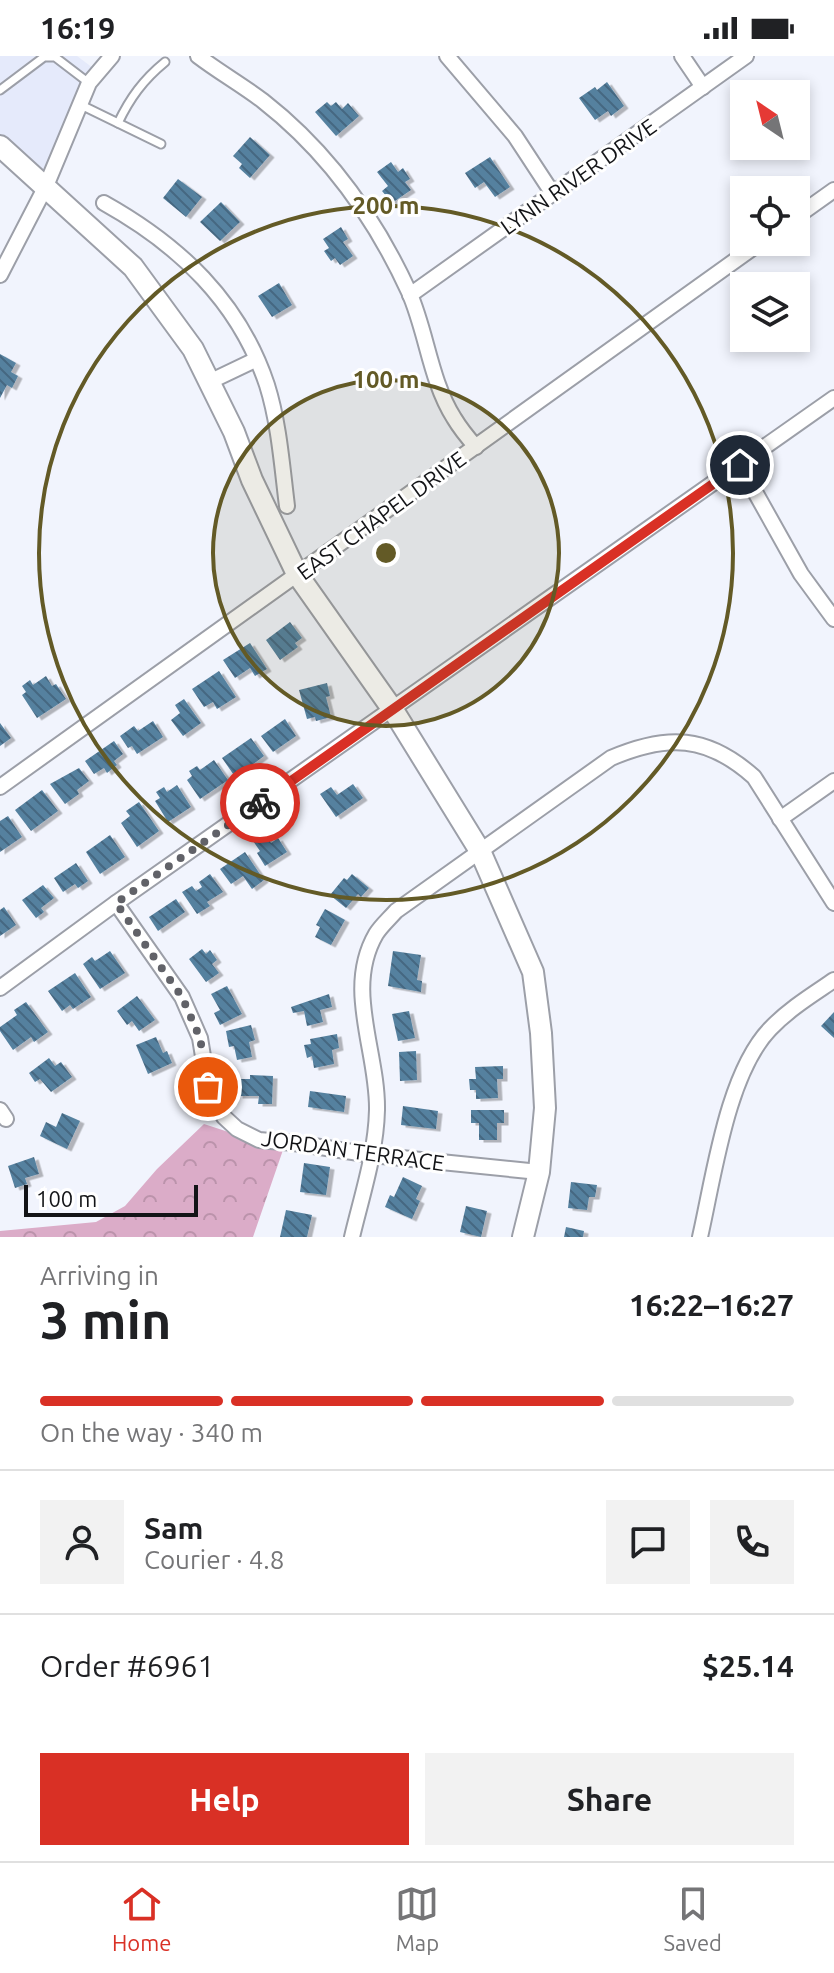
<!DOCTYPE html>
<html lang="en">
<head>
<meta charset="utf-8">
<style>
	:root { --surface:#fff; --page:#f2f2f2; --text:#202124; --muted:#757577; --line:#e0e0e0; --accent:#d93025 }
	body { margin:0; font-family:Ubuntu,sans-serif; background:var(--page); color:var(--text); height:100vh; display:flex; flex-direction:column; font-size:30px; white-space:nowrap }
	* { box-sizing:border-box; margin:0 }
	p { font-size:26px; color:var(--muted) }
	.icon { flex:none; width:44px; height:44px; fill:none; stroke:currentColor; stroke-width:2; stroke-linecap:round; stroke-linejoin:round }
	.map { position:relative; height:1181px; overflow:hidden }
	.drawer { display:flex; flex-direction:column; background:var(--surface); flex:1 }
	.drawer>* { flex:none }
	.needle { width:52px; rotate:325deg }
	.buttons { position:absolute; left:730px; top:24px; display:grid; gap:16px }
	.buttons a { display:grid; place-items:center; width:80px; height:80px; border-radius:0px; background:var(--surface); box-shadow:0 4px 12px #0003; font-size:40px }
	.scale { position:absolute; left:24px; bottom:20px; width:174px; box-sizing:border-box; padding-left:8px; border:4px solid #131417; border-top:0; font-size:22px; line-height:28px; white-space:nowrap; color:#131417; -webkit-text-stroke:6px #fff; paint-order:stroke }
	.pin { position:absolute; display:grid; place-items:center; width:68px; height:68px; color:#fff; margin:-34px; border:4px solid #fff; border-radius:50%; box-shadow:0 2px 8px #0007 }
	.courier { position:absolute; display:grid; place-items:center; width:80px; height:80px; margin:-40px; border:6px solid #d93025; border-radius:50%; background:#fff; color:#222; box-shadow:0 2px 10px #0007 }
	.headline em { font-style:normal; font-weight:700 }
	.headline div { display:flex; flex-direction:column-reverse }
	.headline { display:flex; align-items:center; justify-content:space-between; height:136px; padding:0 40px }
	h1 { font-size:52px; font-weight:700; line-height:60px }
	.bar { display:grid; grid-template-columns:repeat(4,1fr); gap:12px 8px; align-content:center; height:96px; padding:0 40px }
	.bar i { height:10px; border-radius:6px; background:var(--line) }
	.bar .on { background:var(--accent) }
	.bar p { grid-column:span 4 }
	.line { display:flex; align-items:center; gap:20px; padding:0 40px; border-top:2px solid var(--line) }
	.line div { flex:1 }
	.round { display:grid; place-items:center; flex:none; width:84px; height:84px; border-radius:0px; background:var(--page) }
	.action { display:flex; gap:16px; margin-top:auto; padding:16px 40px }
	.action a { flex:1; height:92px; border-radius:0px; background:var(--accent); color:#fff; font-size:32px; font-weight:700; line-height:92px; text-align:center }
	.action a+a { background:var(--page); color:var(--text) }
	.status { display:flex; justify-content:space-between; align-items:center; height:56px; padding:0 40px; background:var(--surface); direction:ltr }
	.status svg { height:22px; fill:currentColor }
	.dock { display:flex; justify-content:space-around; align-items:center; height:112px; border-top:2px solid var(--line); background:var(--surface); font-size:22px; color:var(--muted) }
	.dock a { display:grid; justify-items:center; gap:4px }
	.dock .on { color:var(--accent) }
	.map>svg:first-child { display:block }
</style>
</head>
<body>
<div class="status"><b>16:19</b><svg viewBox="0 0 49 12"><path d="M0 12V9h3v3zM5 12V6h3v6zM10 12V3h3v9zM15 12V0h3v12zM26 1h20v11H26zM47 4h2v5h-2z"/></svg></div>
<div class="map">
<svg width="834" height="1181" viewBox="0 0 834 1181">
	<defs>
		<pattern id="forest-crowns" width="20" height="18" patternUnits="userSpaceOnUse" patternTransform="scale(2)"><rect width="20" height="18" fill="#dbacc8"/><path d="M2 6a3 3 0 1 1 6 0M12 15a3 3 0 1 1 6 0" fill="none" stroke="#bb93ab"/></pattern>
		<pattern id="building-back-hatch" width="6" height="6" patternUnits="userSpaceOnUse" patternTransform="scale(2)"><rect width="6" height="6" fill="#55819f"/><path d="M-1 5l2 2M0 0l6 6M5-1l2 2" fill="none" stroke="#456881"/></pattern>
		<filter id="shadow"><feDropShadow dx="4.5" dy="2.5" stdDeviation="0" flood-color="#0004"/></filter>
	</defs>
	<rect width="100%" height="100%" fill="#f1f4fd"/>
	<polygon fill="#e5eafb" points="0,0 77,0 93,12 78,34 43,119 0,82"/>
	<polygon fill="url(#forest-crowns)" points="204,1068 283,1094 253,1181 0,1181 0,1175 96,1166 125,1150 157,1113"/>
	<g fill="url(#building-back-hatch)" filter="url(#shadow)">
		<polygon points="607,26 624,50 611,60 608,55 595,64 579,42 595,31 597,34"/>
		<polygon points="327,46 331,50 336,46 342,53 348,47 359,60 336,80 315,56"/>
		<polygon points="250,81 270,99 250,122 239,112 242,108 233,100"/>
		<polygon points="490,101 510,131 495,141 484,126 475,132 465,117"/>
		<polygon points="391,106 398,116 403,112 410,123 405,126 411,134 392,147 382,135 388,130 377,116"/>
		<polygon points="178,123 202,141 186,161 163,142"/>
		<polygon points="221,146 240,166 220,185 200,166"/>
		<polygon points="341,171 348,183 343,186 353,200 340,209 335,202 331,205 324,195 329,192 323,183"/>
		<polygon points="279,227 292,249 272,261 258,240"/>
		<polygon points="0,298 16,307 11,316 18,320 12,332 7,329 0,342"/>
		<polygon points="290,566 302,582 295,587 298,591 280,604 266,584"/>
		<polygon points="250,587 267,613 255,620 250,612 235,622 223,604"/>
		<polygon points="219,615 236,641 217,653 213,646 204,651 192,633"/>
		<polygon points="46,620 52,630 56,628 66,643 37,662 22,639 26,636 22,630 30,624 33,629"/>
		<polygon points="327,627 330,640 326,641 331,661 316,665 315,661 307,663 299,634"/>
		<polygon points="184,643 201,667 183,680 171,664 180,657 175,649"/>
		<polygon points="285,663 296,680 273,696 261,680"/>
		<polygon points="153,665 163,681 137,698 132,690 128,692 120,680 134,670 138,675"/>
		<polygon points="0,667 11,682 0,690"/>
		<polygon points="251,682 264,700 248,712 250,716 238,725 222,702"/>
		<polygon points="114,685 123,698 114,705 117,709 107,717 104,712 94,718 85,705"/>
		<polygon points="214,704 228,724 200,743 187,724 192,720 189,715 197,710 200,714"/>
		<polygon points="79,712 89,725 77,734 79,738 65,748 50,728"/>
		<polygon points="353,728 363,742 336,761 320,738 331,731 337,739"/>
		<polygon points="177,729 191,751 168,766 155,745 160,742 156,736 164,731 167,736"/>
		<polygon points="42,734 58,755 31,775 15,754"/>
		<polygon points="139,746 159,775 137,791 121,767 130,760 126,755"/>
		<polygon points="8,760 22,781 0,796 0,765"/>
		<polygon points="265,777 271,787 278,782 287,796 265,810 257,797 260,795 253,785"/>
		<polygon points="110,779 125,801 100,818 86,796"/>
		<polygon points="245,796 264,824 252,833 243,820 231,828 220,813"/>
		<polygon points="76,807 88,825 78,832 75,828 63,836 54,822"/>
		<polygon points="210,818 223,836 207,846 210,850 197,858 182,836 192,830 196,835 202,831 199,826"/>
		<polygon points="352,818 369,832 361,841 358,838 346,852 330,839 344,822 347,824"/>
		<polygon points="43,829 54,842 41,852 44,856 36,862 22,844"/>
		<polygon points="176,843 185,856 158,875 149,861"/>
		<polygon points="4,851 16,869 0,880 0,854"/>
		<polygon points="325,853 345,864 331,889 315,881 320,871 316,869"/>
		<polygon points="202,893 206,898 210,894 217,904 212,908 219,917 206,926 189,903"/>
		<polygon points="110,895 125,917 100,933 83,908 92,901 95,905"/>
		<polygon points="393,895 421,899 417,924 422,925 421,936 388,930"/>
		<polygon points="75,917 91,941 73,953 70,949 62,955 48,935"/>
		<polygon points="227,930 242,958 220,969 214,957 220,954 211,938"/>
		<polygon points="329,938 332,951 320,954 323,966 307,970 304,955 293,957 291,951"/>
		<polygon points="137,940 155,964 139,975 132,965 127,969 117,955"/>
		<polygon points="26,946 48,976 34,986 31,981 13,994 0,975 0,971 17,959 14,954"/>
		<polygon points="409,955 415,982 398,985 392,958"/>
		<polygon points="834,956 834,982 821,970"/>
		<polygon points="251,969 255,984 249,986 252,1001 237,1004 234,990 229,991 226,975"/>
		<polygon points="337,978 339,992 332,994 334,1008 314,1012 312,1000 307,1002 304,989 311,988 310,983"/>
		<polygon points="156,981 163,997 167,995 172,1007 148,1018 136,989"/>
		<polygon points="416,995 417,1024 400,1025 399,996"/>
		<polygon points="49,1002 55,1010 61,1006 72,1021 51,1036 40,1023 35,1026 29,1017"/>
		<polygon points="503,1010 503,1023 497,1023 498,1042 476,1043 476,1034 470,1034 469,1023 476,1023 475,1011"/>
		<polygon points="250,1019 273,1020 272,1048 258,1048 259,1040 238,1040 239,1023 250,1023"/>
		<polygon points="310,1035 346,1040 344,1056 308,1051"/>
		<polygon points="403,1050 438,1055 436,1073 401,1069"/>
		<polygon points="471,1054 504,1054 504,1067 497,1067 497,1084 479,1084 479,1067 471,1067"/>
		<polygon points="62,1057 80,1065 67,1093 40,1080 46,1066 56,1071"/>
		<polygon points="34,1101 39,1118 25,1122 27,1128 15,1132 8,1110"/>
		<polygon points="304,1107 330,1111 326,1139 300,1136"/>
		<polygon points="403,1121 422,1130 416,1143 420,1145 412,1163 385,1151 390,1139 394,1141"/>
		<polygon points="571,1126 597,1129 595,1141 589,1141 587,1154 568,1152"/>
		<polygon points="466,1150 487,1155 481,1181 460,1176"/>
		<polygon points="286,1154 312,1159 307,1181 280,1181"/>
		<polygon points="566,1171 584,1175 583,1181 564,1181"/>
	</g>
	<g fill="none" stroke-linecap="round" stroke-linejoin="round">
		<g stroke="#9c9fa8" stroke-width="11">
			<g id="service">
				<polyline points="0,34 44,1 55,1 89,27"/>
				<polyline points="79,48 161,88"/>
				<path d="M118,67c12,-25 25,-43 47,-61"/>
			</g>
		</g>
		<g stroke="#9c9fa8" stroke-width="18">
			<g id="minor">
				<path d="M198,0c21,16 44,29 65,45 64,50 112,117 146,191 18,41 21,88 45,126 6,10 14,20 22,29"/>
				<polyline points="447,0 515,80 553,138"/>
				<polyline points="682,0 703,31"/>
				<path d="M104,147c75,42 135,98 163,182 12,38 15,81 20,121"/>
				<polyline points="796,161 834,134"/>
				<polyline points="0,219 46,130 89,27 112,0"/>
				<polyline points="410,239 746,0"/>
				<polyline points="209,326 255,304"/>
				<polyline points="740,409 801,518 834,563"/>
				<polyline points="0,731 761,186"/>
				<polyline points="780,763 834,725"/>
				<polyline points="116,847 182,941 200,982 208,1031 224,1061 237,1073 259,1084 294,1087 372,1099 539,1116"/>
				<polyline points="0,932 116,847 834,342"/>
				<polyline points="0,1054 6,1063"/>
				<path d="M352,1181c10,-42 24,-84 25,-127 1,-59 -33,-121 -1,-176 5,-8 13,-15 20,-23l215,-153c56,-24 96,-23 143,19l80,126"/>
				<path d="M700,1181c14,-61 27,-163 70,-208 19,-20 42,-34 64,-49"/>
			</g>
		</g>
		<g stroke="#9c9fa8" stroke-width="24">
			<polyline id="secondary" points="0,90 133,211 193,293 234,376 252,424 297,518 393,654 480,795 533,916 541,977 545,1052 539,1116 523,1181"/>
		</g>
		<use href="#service" stroke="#fff" stroke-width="7"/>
		<use href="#minor" stroke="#fff" stroke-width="14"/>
		<use href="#secondary" stroke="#fff" stroke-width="20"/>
	</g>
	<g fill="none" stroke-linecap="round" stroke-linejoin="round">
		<polyline stroke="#616268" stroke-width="8" stroke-dasharray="0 14.4" points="208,1031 200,982 182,941 116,847 260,747"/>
		<polyline stroke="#d93025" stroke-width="10" points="260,747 740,409"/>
	</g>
	<circle cx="386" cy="497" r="173" fill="#635a26" fill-opacity=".12"/>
	<g fill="none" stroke="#635a26" stroke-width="4">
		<circle cx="386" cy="497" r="173"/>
		<circle cx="386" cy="497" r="347"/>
	</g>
	<g text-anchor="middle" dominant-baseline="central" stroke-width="6" stroke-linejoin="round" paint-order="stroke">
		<g font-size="22" fill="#131417" stroke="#fff">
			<text transform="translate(578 120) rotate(-35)">LYNN RIVER DRIVE</text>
			<text transform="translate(381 459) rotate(-36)">EAST CHAPEL DRIVE</text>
			<text transform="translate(353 1094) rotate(8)">JORDAN TERRACE</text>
		</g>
	</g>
	<circle cx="386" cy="497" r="12" fill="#635a26" stroke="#fff" stroke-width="4"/>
	<g font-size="24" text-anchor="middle" font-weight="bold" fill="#635a26" stroke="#fff" stroke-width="6" stroke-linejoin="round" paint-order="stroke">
		<text x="386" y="158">200 m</text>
		<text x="386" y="332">100 m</text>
	</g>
</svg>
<div class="buttons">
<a><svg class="needle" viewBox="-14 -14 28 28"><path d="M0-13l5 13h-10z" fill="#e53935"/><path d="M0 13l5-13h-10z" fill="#757577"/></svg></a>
<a><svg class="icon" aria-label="locate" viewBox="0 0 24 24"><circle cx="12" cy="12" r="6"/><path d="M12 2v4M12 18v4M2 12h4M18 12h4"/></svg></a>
<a><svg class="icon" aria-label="layers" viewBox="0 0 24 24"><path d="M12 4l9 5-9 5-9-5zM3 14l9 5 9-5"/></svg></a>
</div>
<div class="scale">100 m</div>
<div class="pin" style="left:208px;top:1031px;background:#ea580c"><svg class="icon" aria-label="bag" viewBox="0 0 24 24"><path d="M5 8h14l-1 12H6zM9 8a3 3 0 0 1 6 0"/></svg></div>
<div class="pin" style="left:740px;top:409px;background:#1f2937"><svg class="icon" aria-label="home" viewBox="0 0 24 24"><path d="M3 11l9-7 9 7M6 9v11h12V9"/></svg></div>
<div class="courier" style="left:260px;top:747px"><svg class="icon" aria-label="bike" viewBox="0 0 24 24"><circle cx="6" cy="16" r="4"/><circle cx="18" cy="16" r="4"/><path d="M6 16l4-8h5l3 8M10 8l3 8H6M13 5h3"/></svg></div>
</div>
<section class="drawer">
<div class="headline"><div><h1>3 min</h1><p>Arriving in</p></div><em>16:22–16:27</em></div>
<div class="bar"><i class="on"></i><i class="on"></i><i class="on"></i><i></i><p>On the way · 340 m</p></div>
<div class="line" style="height:144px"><a class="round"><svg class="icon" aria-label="person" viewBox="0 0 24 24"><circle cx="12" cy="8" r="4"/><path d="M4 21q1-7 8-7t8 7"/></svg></a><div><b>Sam</b><p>Courier · 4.8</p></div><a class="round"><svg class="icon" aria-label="chat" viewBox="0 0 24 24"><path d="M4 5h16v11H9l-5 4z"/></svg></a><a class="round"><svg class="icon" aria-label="phone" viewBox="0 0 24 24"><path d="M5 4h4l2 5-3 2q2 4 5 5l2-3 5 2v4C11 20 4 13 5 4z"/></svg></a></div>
<div class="line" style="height:104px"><div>Order #6961</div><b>$25.14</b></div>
<div class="action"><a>Help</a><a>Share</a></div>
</section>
<nav class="dock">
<a class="on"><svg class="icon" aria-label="home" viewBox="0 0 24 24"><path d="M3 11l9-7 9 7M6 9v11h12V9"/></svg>Home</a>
<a><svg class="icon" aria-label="map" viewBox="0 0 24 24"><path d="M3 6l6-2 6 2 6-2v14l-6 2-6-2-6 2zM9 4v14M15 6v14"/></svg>Map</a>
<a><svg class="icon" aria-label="saved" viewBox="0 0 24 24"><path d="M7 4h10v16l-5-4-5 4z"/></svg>Saved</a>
</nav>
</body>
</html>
